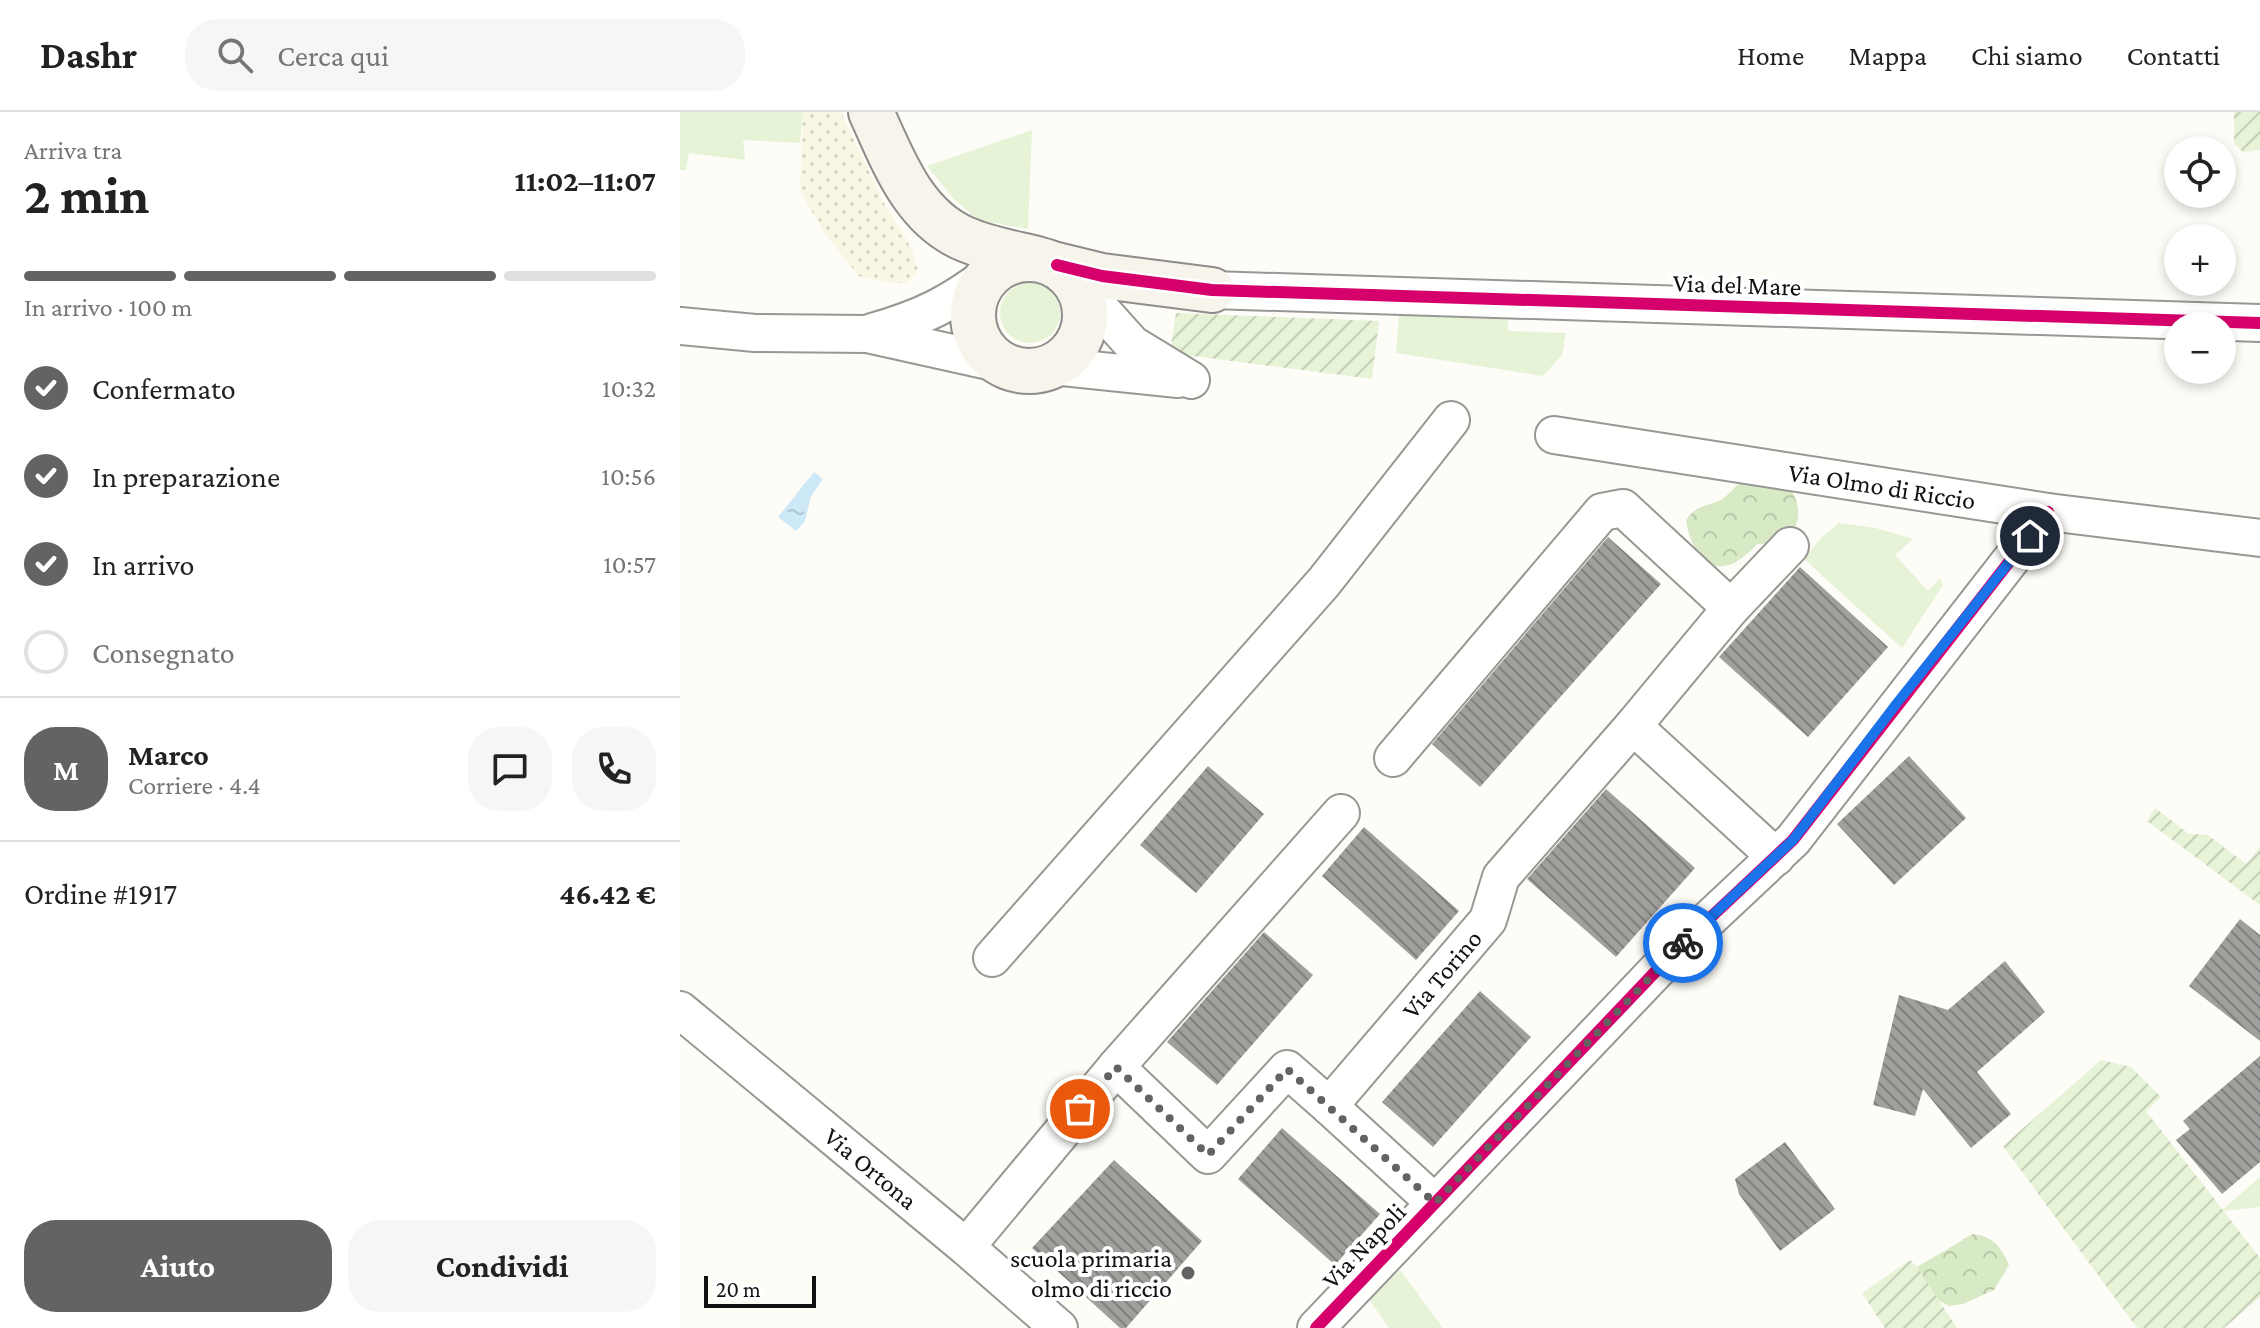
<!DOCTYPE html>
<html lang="it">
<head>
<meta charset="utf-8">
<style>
	:root { --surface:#fff; --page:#f6f6f6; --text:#222; --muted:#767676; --line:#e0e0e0; --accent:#646362 }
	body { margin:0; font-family:"Crimson Pro",serif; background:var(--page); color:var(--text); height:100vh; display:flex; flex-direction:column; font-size:30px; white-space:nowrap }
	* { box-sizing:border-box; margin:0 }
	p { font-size:26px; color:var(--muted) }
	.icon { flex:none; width:44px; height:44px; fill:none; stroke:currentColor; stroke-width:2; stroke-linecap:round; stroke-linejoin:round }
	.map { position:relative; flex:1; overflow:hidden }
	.sheet { display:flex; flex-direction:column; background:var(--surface); width:680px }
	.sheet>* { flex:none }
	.controls { position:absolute; left:1484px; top:24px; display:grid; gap:16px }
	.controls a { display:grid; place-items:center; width:72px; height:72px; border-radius:50%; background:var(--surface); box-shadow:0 4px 12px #0003; font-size:40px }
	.scale { position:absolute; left:24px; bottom:20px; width:112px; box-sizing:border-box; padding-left:8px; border:4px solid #111; border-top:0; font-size:22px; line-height:28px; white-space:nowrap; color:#111; -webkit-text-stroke:6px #fff; paint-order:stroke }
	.pin { position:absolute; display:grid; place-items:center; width:68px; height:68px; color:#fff; margin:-34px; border:4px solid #fff; border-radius:50%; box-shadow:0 2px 8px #0007 }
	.courier { position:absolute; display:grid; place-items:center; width:80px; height:80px; margin:-40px; border:6px solid #1a73e8; border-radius:50%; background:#fff; color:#222; box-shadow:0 2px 10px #0007 }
	.head em { font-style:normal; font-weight:700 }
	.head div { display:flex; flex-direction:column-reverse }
	.head { display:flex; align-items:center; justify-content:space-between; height:136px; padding:0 24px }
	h1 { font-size:52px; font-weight:700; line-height:60px }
	.bar { display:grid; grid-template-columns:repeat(4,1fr); gap:12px 8px; align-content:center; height:96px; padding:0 24px }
	.bar i { height:10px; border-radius:6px; background:var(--line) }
	.bar .active { background:var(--accent) }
	.bar p { grid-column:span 4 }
	.line { display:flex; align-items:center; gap:20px; padding:0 24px; border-top:2px solid var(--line) }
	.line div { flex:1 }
	.round { display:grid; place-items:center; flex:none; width:84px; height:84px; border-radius:32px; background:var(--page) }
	ol { padding:0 24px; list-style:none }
	li { display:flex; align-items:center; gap:24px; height:88px }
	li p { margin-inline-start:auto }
	li .icon { padding:8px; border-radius:50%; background:var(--accent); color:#fff; stroke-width:4 }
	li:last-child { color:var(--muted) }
	li i { width:44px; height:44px; border:4px solid var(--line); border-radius:50% }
	.primary-button { display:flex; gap:16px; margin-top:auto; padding:16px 24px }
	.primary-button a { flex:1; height:92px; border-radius:32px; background:var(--accent); color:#fff; font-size:32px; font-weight:700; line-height:92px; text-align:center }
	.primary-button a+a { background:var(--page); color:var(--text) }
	header { display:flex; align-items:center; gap:48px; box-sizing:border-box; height:112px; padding:0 40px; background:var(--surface); border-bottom:2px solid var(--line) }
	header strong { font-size:38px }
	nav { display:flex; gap:44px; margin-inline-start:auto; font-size:28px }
	.search { width:560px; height:72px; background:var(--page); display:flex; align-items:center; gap:20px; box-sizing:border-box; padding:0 28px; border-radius:32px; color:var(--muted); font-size:30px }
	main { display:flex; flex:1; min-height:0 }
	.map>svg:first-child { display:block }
</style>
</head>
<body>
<header>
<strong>Dashr</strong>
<div class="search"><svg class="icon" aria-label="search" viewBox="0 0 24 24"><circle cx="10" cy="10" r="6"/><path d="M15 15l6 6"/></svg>Cerca qui</div>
<nav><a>Home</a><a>Mappa</a><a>Chi siamo</a><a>Contatti</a></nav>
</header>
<main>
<section class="sheet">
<div class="head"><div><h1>2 min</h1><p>Arriva tra</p></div><em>11:02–11:07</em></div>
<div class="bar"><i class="active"></i><i class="active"></i><i class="active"></i><i></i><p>In arrivo · 100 m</p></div>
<ol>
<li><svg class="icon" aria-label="check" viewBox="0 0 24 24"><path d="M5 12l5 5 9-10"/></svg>Confermato<p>10:32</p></li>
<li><svg class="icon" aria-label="check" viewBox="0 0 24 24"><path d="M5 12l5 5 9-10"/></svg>In preparazione<p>10:56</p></li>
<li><svg class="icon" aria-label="check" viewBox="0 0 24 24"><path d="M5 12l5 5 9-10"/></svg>In arrivo<p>10:57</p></li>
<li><i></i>Consegnato</li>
</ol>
<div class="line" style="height:144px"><b class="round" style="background:var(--accent);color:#fff">M</b><div><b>Marco</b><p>Corriere · 4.4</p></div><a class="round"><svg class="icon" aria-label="chat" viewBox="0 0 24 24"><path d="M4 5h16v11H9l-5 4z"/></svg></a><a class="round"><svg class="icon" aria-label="phone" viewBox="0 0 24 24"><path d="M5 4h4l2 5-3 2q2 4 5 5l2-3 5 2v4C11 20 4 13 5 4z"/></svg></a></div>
<div class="line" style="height:104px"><div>Ordine #1917</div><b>46.42 €</b></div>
<div class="primary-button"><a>Aiuto</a><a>Condividi</a></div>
</section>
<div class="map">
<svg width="1580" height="1216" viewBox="0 0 1580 1216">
	<defs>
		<pattern id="farmland-dots" width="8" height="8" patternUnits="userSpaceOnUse" patternTransform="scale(2)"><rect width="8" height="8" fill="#f9f7e4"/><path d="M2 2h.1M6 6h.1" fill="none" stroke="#d4d3c3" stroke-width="1.8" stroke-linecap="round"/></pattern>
		<pattern id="forest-crowns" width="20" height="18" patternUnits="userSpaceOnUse" patternTransform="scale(2)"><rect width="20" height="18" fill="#d8eac5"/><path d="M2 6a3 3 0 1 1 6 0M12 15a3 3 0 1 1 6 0" fill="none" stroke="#b8c8a8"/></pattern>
		<pattern id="garden-furrows" width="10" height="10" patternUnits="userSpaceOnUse" patternTransform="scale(2)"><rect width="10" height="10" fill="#e7f3d7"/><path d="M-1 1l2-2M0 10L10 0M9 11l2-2" fill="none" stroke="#c5cfb8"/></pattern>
		<pattern id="water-ripples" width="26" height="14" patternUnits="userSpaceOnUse" patternTransform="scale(2)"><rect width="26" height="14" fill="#cde8f7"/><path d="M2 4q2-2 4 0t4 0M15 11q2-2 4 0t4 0" fill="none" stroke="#afc6d3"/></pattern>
		<pattern id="building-back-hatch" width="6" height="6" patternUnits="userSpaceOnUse" patternTransform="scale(2)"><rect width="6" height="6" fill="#a19f9c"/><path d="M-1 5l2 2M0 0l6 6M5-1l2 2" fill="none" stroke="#82807e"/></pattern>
	</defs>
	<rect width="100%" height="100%" fill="#fdfcf7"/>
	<polygon fill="url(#farmland-dots)" points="123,0 161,0 205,93 232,137 238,159 226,171 209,171 179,164 145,122 120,79"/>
	<g fill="#e7f3d7">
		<polygon points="0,0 123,0 120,31 63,28 65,48 9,41 6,58 0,58"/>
		<polygon points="352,18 348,117 298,108 274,87 247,54"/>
		<circle cx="350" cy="201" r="30"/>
		<polygon points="719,203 828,207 828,219 886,221 882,243 863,264 716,241"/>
		<polygon points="1159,411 1196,416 1233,427 1215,443 1248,479 1260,466 1263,473 1222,536 1124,447 1142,425"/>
		<polygon points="1580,1065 1580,1095 1541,1099"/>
		<polygon points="720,1158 763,1216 709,1216 689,1187"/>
	</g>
	<g fill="url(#forest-crowns)">
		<path d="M1071,365l39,11c19,31 4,57 -33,56 -35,40 -63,23 -71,-24 12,-18 24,-12 39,-23 11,-9 11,-14 26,-20z"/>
		<path d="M1293,1122c20,2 28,13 36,31l-15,25 -31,14 -14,2 -13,-7 -19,-32z"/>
	</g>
	<g fill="url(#garden-furrows)">
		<polygon points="1554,0 1580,0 1580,38 1563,40 1554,32"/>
		<polygon points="496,201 699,209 692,267 490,241"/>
		<polygon points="1475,696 1509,722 1528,723 1566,752 1580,735 1580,793 1467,709"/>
		<polygon points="1421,948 1451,955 1481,985 1466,999 1580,1146 1580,1185 1544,1216 1457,1216 1323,1034"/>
		<polygon points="1230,1148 1237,1155 1277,1216 1205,1216 1182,1181"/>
	</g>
	<polygon fill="url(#water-ripples)" points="134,360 143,367 131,384 125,409 116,419 98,405"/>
	<g fill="url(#building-back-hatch)">
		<polygon points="928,425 981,472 800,675 752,632"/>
		<polygon points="1120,455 1208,535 1128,625 1039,545"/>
		<polygon points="1229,644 1286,706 1214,773 1157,712"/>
		<polygon points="528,654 584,702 516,781 460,733"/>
		<polygon points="926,677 1015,756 936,845 847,767"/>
		<polygon points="684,715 779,799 736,848 642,764"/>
		<polygon points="1560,807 1580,823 1580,929 1509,874"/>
		<polygon points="584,820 633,863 537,973 487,930"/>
		<polygon points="1325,849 1365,900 1297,960 1331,1002 1291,1036 1243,977 1235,1004 1193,993 1219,883 1268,898"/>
		<polygon points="800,879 851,925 753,1035 702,990"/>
		<polygon points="1580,944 1580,1050 1542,1082 1496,1028 1510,1017 1503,1009"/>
		<polygon points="602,1016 700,1102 655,1153 558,1067"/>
		<polygon points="1105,1030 1155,1097 1100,1139 1059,1082 1055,1067"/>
		<polygon points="434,1048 522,1129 446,1216 440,1216 352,1136"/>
	</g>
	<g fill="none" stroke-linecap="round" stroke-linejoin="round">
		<g stroke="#979795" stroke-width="40">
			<g id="street">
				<polyline points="392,165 452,232 511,268"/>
				<polyline points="532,178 1580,211"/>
				<polyline points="0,214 75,221 187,222 322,252"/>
				<path d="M192,220c50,-14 78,-28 120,-60"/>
				<polyline points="373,254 498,267"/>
				<path id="s1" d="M874,323l494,77 212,26"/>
				<polyline points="1051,496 1110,434"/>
				<polyline points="713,646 922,400 943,396 1051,496 953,614 1096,745"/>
				<polyline points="312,846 644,470 771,308"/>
				<path id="s2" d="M0,898l286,237 93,81"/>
				<polyline points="436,955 661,701"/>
				<polyline points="649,994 755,1091"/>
				<path id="s3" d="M286,1135l150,-180 92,88 79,-86 42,37 159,-186 13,-43 132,-151"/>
				<polyline points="636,1216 998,836 1113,728 1368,400"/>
			</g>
		</g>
		<g stroke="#8e8d8b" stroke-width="48">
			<g id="secondary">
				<path d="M191,0c22,48 42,105 94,127 23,10 48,14 72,20"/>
				<circle cx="349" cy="203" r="56"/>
				<polyline points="377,153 422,164 532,178"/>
			</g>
		</g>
		<use href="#street" stroke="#fffffe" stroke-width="36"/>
		<use href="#secondary" stroke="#f6f4eb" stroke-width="44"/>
		<g stroke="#fff" stroke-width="17">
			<g id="cycleway">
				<polyline points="377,153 422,164 532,178 1580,211"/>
				<polyline points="636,1216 998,836 1113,728 1368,400"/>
			</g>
		</g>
		<use href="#cycleway" stroke="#d6006c" stroke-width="12"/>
	</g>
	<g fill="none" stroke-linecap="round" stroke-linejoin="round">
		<polyline stroke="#646362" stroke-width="8" stroke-dasharray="0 14.4" points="400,997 436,955 528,1043 607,957 755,1091 1003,831"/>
		<polyline stroke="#1a73e8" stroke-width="10" points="1003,831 1113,728 1217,591 1350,424"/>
	</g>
	<circle fill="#646362" stroke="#fff" stroke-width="3" cx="508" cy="1161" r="8"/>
	<g text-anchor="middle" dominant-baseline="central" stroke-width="8" stroke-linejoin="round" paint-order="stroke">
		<g font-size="26" fill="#111" stroke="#fff">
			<text transform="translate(1057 173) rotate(2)">Via del Mare</text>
			<text stroke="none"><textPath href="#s1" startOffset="332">Via Olmo di Riccio</textPath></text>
			<text stroke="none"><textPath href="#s3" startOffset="708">Via Torino</textPath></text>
			<text stroke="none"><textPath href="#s2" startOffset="248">Via Ortona</textPath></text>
			<text transform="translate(684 1134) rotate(-46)">Via Napoli</text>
		</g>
		<g font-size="26" fill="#111" stroke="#fff" text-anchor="end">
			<text x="492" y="1146">scuola primaria<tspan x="492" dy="30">olmo di riccio</tspan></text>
		</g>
	</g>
</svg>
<div class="controls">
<a><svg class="icon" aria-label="locate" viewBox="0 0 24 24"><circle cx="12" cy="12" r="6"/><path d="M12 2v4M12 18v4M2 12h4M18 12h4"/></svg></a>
<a>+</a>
<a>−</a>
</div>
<div class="scale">20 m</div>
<div class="pin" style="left:400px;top:997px;background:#ea580c"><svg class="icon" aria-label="bag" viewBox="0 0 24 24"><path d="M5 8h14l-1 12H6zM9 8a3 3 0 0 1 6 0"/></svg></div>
<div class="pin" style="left:1350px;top:424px;background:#1f2937"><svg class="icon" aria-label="home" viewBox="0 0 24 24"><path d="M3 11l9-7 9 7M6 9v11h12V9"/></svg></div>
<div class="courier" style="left:1003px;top:831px"><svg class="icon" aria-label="bike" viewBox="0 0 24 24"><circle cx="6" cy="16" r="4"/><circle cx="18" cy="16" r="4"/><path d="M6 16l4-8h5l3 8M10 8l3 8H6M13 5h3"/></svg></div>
</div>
</main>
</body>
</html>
